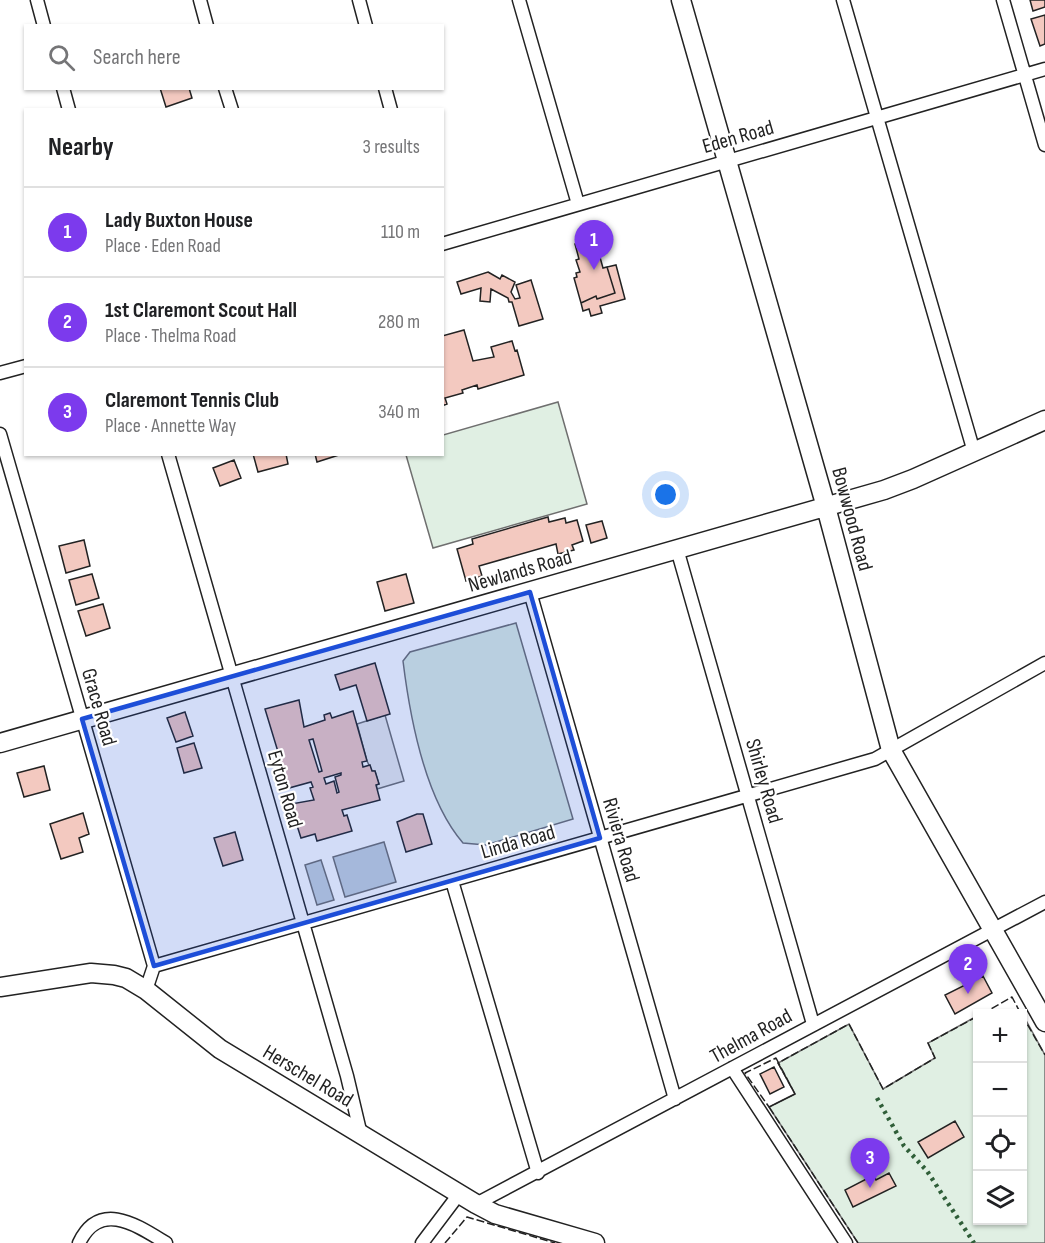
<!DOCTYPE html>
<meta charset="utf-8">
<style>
body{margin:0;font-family:"Sofia Sans Condensed",sans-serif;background:#f6f6f6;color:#202124}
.controls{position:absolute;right:18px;bottom:18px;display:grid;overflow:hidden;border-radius:0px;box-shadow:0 2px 4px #0004}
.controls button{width:54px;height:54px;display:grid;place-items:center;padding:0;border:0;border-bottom:2px solid #e0e0e0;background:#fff;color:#202124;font:30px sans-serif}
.you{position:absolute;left:666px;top:495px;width:21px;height:21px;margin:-15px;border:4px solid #fff;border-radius:50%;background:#1a73e8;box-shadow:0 0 0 9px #1a73e833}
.badge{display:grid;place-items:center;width:39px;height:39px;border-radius:50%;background:#7c3aed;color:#fff;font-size:20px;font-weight:700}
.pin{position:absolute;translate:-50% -50px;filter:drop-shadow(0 2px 3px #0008)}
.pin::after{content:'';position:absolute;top:32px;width:21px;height:18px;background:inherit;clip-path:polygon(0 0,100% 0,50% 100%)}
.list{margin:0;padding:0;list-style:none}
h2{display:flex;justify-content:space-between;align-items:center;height:78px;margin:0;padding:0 24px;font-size:26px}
h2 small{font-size:20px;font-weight:400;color:#757577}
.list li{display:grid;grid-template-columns:39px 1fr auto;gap:18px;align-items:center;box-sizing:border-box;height:90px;padding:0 24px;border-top:2px solid #e0e0e0}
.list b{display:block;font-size:22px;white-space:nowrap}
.list p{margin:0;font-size:20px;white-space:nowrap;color:#757577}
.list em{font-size:20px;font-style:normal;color:#757577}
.icon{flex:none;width:33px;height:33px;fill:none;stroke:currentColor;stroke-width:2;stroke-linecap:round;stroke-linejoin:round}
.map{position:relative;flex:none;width:1045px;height:1243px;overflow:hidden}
.search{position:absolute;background:#fff;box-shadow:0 2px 4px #0004;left:24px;top:24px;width:420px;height:66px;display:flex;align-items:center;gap:15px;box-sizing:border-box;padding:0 21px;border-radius:0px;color:#757577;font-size:22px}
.panel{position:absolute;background:#fff;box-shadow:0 2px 4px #0004;left:24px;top:108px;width:420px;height:348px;border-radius:0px}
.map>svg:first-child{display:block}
</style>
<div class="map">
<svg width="1045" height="1243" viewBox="0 0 1045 1243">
<rect width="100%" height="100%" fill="#fff"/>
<path fill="#e0efe3" stroke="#6f6f6f" stroke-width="1.5" d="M558 402 587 504 433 548 406 455 442 454 443 435Z
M516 623 573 819 486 845 463 843C425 799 410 718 403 661L410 652Z
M1023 1015 1045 1055V1243H858L769 1107 795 1094 778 1063 849 1024 883 1089 935 1058 928 1043 977 1016 978 1220H1022Z"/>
<path fill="#ededed" stroke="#6f6f6f" stroke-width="1.5" d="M385 715 404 781 377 789 376 785 379 784 375 771H372L367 761 357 724Z"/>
<path fill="#c7d3dd" stroke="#6f6f6f" stroke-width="1.5" d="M384 842 396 882 345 897 333 857Z
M321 860 334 900 317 905 305 865Z"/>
<path fill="#f3c9c0" stroke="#222" stroke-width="1.5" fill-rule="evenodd" d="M1030 0H1045V7L1033 11Z
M1045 15V44L1040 46 1031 19Z
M160 88H189L192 98 166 107Z
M600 237 603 249 598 250 603 268 607 267 615 293 597 299 596 296 581 303 574 278 577 277 576 273 580 272 576 260 579 259 575 244Z
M616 265 625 299 600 306 602 313 591 316 589 309 583 311 581 303 596 296 597 299 615 293 607 267Z
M488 272 500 279 502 275 515 282 511 292 515 299 520 298 516 285 531 280 543 319 519 326 512 302H509L508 298 491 289 490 302 480 301 481 288 461 294 457 282Z
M464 330 473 361 494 357 491 347 512 341 515 351 517 350 524 375 478 389 477 385 462 390 463 393 445 398 447 404 442 406V336Z
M253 454H286L288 464 258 472Z
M315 454H342L317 462Z
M234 460 241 478 220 486 213 468Z
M548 517 549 522 565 518 566 523 577 520 583 541 572 545 574 550 558 554 556 544 479 566 482 576 466 581 457 549 473 544 472 539Z
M602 521 607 538 591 543 586 525Z
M84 540 90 566 66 573 59 546Z
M92 574 99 598 76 605 69 580Z
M406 574 414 603 385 611 377 582Z
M103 604 110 628 86 636 78 611Z
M375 663 390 714 367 721 356 685 340 690 335 675Z
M299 700 304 727 325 720 324 715 330 713 332 718 353 711 367 761 362 762 363 767 370 765 372 771H375L379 784 376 785 380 800 342 810 344 816 347 815 352 831 317 841 315 834 301 838 294 816 290 817 288 810 292 809 291 804 314 800 310 788 313 787 311 782 289 788 265 709ZM313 739 322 771 319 772 309 740ZM341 773V775L335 777 339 792 337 793 334 781 326 784 324 778Z
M185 712 193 736 176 742 167 718Z
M194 743 202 768 184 773 177 748Z
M44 766 50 790 24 797 17 773Z
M83 813 89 834 79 838 83 852 61 859 50 824Z
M417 814H423L432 844 406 852 397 822Z
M235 832 243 860 223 866 214 838Z
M983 976 992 993 955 1014 945 995Z
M774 1067 784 1087 770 1094 760 1074Z
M955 1121 964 1137 928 1158 918 1142Z
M889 1173 896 1186 853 1207 845 1190 874 1175 876 1180Z"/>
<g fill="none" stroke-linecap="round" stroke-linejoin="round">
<g stroke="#222" stroke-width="15">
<path id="street" d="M37 0 44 26
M200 0 207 26
M359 0 366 26
M519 0 578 204
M843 0 974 452
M1003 0 1045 145
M63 88 69 110
M225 88 232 110
M385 88 391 110
M442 244 1045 69
M0 373 26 366
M0 434 154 966 146 990
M168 454 347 1076 361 1135
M677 549 813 1024
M530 592 675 1099
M452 881 538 1173
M154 966 875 759 1045 663
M732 1068 846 1243
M476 1204 1045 902
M79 1243C100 1199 138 1226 166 1243
M422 1243 459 1194"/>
</g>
<g stroke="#222" stroke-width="21">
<path id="secondary" d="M681 0 826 507 891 750 1045 1022
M0 743 884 490 913 479 1045 420
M0 987 91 973 114 975 126 978 146 990 220 1049 476 1204 495 1214 595 1243"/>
</g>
<use href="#street" stroke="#fff" stroke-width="12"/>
<use href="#secondary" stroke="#fff" stroke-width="18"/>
<path stroke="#2f5e38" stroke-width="4.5" stroke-dasharray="3 4.5" stroke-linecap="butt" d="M877 1098 904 1146 927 1171 974 1243"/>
<path stroke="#222" stroke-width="1.5" stroke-dasharray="8 3" stroke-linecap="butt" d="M982 1014 1012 997 1021 1014
M1022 1015 1045 1055
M776 1058 795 1094 769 1107 745 1073Z
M445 1243 467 1217 555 1243
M858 1243 769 1107 795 1094 778 1063 849 1024 883 1089 935 1058 928 1043 978 1016"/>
</g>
<path fill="#1d4ed8" fill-opacity="0.2" stroke="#1d4ed8" stroke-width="4.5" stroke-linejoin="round" d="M530 592 600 838 154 966 82 719Z"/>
<g text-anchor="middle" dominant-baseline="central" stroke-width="4.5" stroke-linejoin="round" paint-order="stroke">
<g font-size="21" fill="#222" stroke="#fff">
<text transform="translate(738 137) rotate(-16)">Eden Road</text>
<text transform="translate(852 519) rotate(75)">Bowwood Road</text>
<text transform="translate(520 571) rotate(-16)">Newlands Road</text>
<text transform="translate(99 707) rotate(74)">Grace Road</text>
<text transform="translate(764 781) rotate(74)">Shirley Road</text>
<text transform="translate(285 789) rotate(74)">Eyton Road</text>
<text transform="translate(621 840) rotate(74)">Riviera Road</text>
<text transform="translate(518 842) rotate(-16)">Linda Road</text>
<text transform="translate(751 1036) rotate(-29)">Thelma Road</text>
<text transform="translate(308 1076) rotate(31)">Herschel Road</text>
</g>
</g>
</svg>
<div class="controls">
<button>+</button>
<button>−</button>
<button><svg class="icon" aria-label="locate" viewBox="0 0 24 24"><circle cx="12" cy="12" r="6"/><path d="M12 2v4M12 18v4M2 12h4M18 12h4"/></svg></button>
<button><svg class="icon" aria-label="layers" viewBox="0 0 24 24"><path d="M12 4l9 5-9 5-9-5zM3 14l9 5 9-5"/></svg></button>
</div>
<div class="you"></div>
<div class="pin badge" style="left:594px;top:270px">1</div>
<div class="pin badge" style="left:968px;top:994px">2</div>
<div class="pin badge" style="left:870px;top:1188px">3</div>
<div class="search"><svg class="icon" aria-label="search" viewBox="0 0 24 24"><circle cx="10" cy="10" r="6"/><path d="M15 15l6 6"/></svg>Search here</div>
<section class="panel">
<h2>Nearby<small>3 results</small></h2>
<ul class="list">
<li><span class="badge">1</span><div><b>Lady Buxton House</b><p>Place · Eden Road</p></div><em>110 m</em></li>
<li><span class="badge">2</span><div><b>1st Claremont Scout Hall</b><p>Place · Thelma Road</p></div><em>280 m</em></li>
<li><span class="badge">3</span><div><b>Claremont Tennis Club</b><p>Place · Annette Way</p></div><em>340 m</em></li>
</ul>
</section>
</div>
